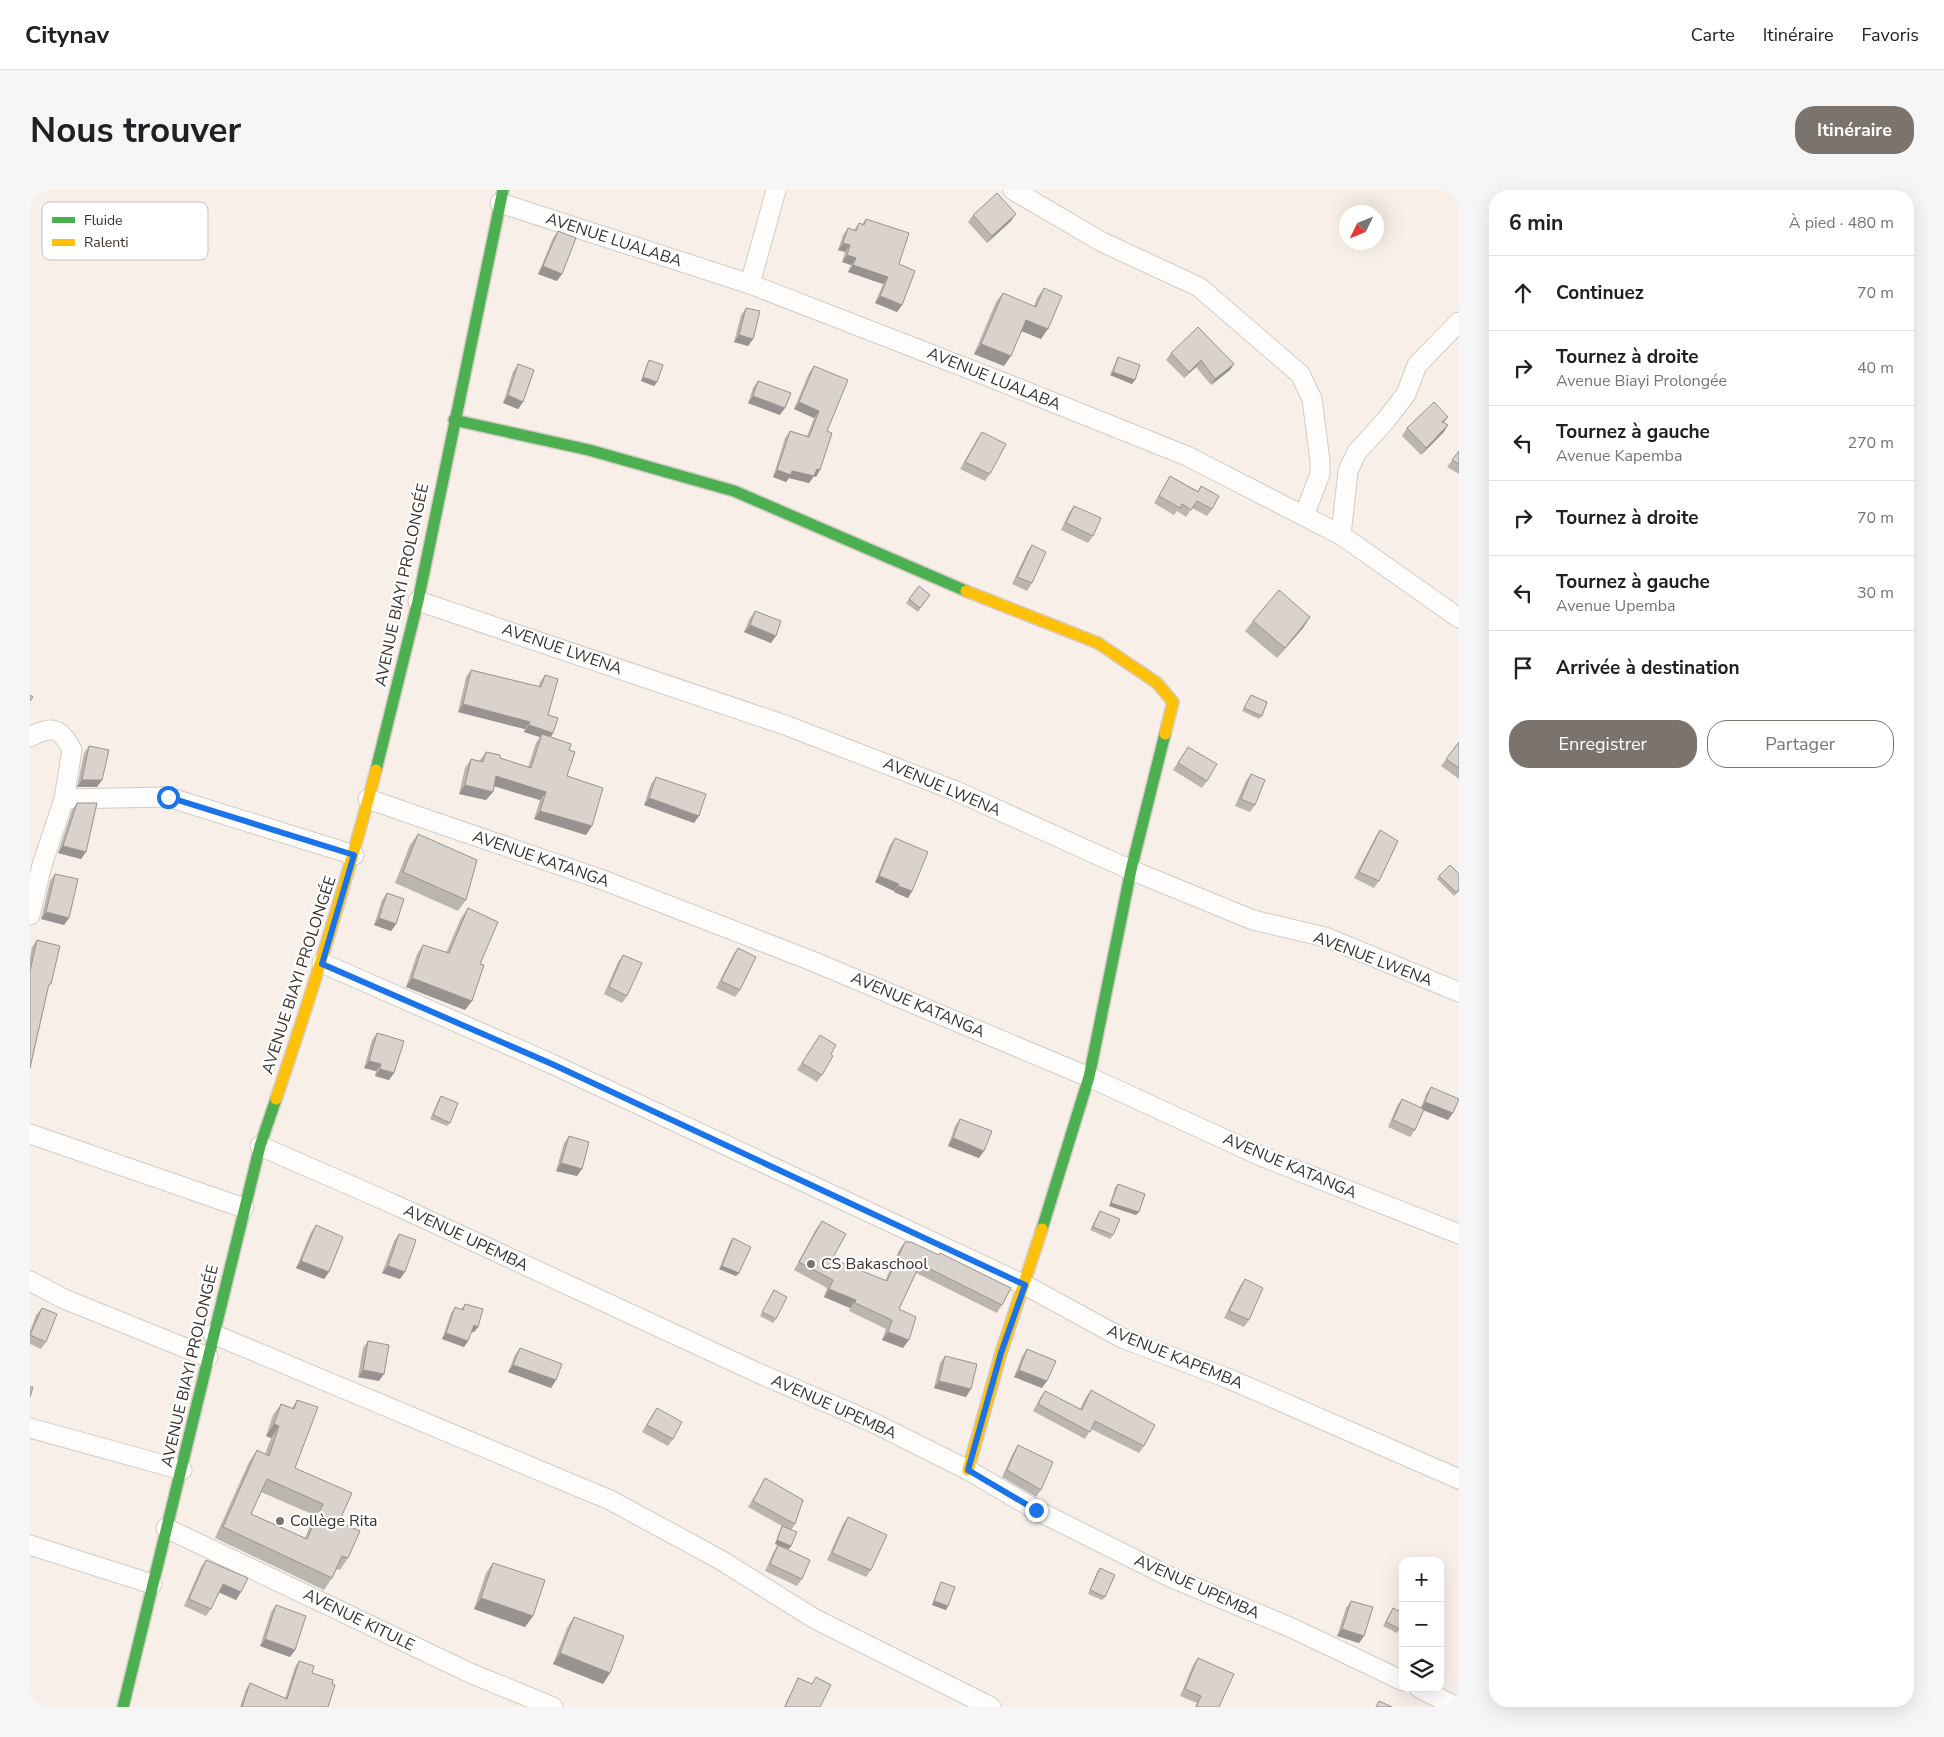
<!DOCTYPE html>
<html lang="fr">
<meta charset="utf-8">
<style>
body{margin:0;font-family:"Nunito Sans",sans-serif;background:#f6f6f6;color:#202124}
.controls{position:absolute;right:15px;bottom:15px;display:grid;overflow:hidden;border-radius:10px;box-shadow:0 5px 20px #0002}
.controls button{width:45px;height:45px;display:grid;place-items:center;padding:0;border:0;border-bottom:1px solid #e0e0e0;background:#fff;color:#202124;font:25px sans-serif}
.compass{position:absolute;left:1309px;top:15px;width:45px;height:45px;border-radius:50%;background:#fff;box-shadow:0 5px 20px #0002;rotate:227deg}
.stop{position:absolute;width:15px;height:15px;margin:-11px;border:4px solid #1a73e8;border-radius:50%;background:#fff}
.stop.end{background:#1a73e8;border-color:#fff;box-shadow:0 1px 5px #0008}
.list{margin:0;padding:0;list-style:none}
h2{display:flex;justify-content:space-between;align-items:center;height:65px;margin:0;padding:0 20px;font-size:21px}
h2 small{font-size:16px;font-weight:400;color:#757577}
.list li{display:grid;grid-template-columns:32px 1fr auto;gap:15px;align-items:center;box-sizing:border-box;height:75px;padding:0 20px;border-top:1px solid #e0e0e0}
.list b{display:block;font-size:19px;white-space:nowrap}
.list p{margin:0;font-size:16px;white-space:nowrap;color:#757577}
.list em{font-size:16px;font-style:normal;color:#757577}
.actions{display:flex;gap:10px;padding:15px 20px}
.actions a{flex:1;padding:11px 0;border:1px solid #7b746e;border-radius:20px;text-align:center;font-size:18px;color:#7b746e}
.actions .main{background:#7b746e;color:#fff}
.icon{flex:none;width:28px;height:28px;fill:none;stroke:currentColor;stroke-width:2;stroke-linecap:round;stroke-linejoin:round}
.map{position:relative;flex:none;width:1429px;height:1517px;overflow:hidden;border-radius:20px}
header{display:flex;align-items:center;gap:30px;box-sizing:border-box;height:70px;padding:0 25px;background:#fff;border-bottom:1px solid #e0e0e0}
header strong{font-size:24px}
nav{display:flex;gap:28px;margin-inline-start:auto;font-size:18px}
.intro{display:flex;align-items:center;justify-content:space-between;box-sizing:border-box;height:120px;padding:0 30px}
h1{margin:0;font-size:35px}
.button{padding:12px 22px;border-radius:20px;background:#7b746e;color:#fff;font-size:18px;font-weight:700}
main{display:flex;gap:30px;padding:0 30px}
aside{flex:1;background:#fff;border-radius:20px;box-shadow:0 5px 20px #0002}
.map>svg:first-child{display:block}
</style>
<header>
<strong>Citynav</strong>
<nav><a>Carte</a><a>Itinéraire</a><a>Favoris</a></nav>
</header>
<div class="intro"><h1>Nous trouver</h1><a class="button">Itinéraire</a></div>
<main>
<div class="map">
<svg width="1429" height="1517" viewBox="0 0 1429 1517">
<rect width="100%" height="100%" fill="#f8efe8"/>
<g fill="none" stroke-linecap="round" stroke-linejoin="round">
<g stroke="#d3ccc6" stroke-width="21">
<path id="street" d="M983 0 1072 52 1169 97 1270 184 1282 209 1290 271V284L1274 326
M470 13 720 94 957 186 1157 266 1311 345 1429 428
M720 94 746 0
M1311 345 1318 281 1327 262 1356 230 1376 204 1387 175 1429 132
M388 411 755 535 926 601 1101 680 1223 730 1295 747 1429 802
M0 547C21 536 30 536 42 560L34 609 12 675 0 725
M34 609 138 607 324 665
M338 609 573 690 782 771 1059 887 1233 967 1429 1044
M292 773 522 874 995 1095 1092 1148 1197 1188 1429 1289
M0 944 214 1018
M230 956 363 1014 726 1182 842 1232 938 1280 1006 1320 1140 1387 1262 1438 1373 1491
M0 1091 34 1109 178 1167
M183 1144 580 1310 689 1369 785 1429 961 1517
M0 1238 152 1280
M136 1338 440 1483 523 1517
M0 1355 122 1394
M1389 1498 1427 1517"/>
</g>
<g stroke="#d3ccc6" stroke-width="14">
<path id="fast" d="M424 230 559 260 704 301 936 401
M346 580 388 411 473 0
M1012 1039 1059 887 1101 680 1135 544
M93 1517 230 956 246 909"/>
</g>
<g stroke="#d3ccc6" stroke-width="14">
<path id="slow" d="M936 401 1068 453 1127 493 1143 512 1135 544
M246 909C283 800 317 691 346 580
M938 1280 971 1163 1012 1039"/>
</g>
<use href="#street" stroke="#fefdfc" stroke-width="19"/>
<use href="#fast" stroke="#4caf50" stroke-width="11"/>
<use href="#slow" stroke="#ffc107" stroke-width="11"/>
</g>
<path fill="#bbb5b0" fill-rule="evenodd" d="M943 25 981 31 957 53 938 32Z
M836 29 869 74 872 115 867 122 845 113 853 94 818 82 821 75 812 72 815 62 808 60 813 45 818 38 824 40 829 33 832 34Z
M528 41 527 91 508 84 523 48Z
M1014 98 1011 149 992 141 974 176 944 164 966 112 973 103 1004 116 1007 108Z
M716 118 723 149 718 156 704 152 711 125Z
M1141 163 1204 174 1200 180 1181 195 1166 177 1154 188 1136 170Z
M1088 167 1102 194 1080 185 1086 171Z
M619 170 627 192 624 196 611 191 617 174Z
M488 174 493 212 488 219 473 213 483 182Z
M784 176 797 241 786 287 784 286 779 293 759 288 756 292 743 287 755 248 760 241 777 246 784 228 764 219 779 183Z
M728 191 750 225 718 213 723 198Z
M1418 227 1414 233 1418 235 1413 243 1391 265 1372 246 1377 238Z
M952 242 960 284 955 291 930 279 947 249Z
M1429 261V284L1417 277Z
M1140 286 1168 301 1171 296 1182 319 1177 326 1162 318 1156 327 1147 321 1144 325 1124 313Z
M1044 316 1063 346 1058 353 1031 340 1039 323Z
M1002 355V393L997 401 982 394 997 362Z
M889 396 900 405 888 422 876 413Z
M725 421 741 453 714 442 720 428Z
M1280 427 1273 438 1247 468 1215 441 1223 431Z
M441 480 508 497 510 492 515 485 518 525 523 543 521 547 539 560 537 586 556 645 504 629 510 610 464 596 463 602 456 610 429 604 435 578 441 569 449 571 456 562 470 568 498 577 506 553 510 547 494 542 495 539 428 522 436 487Z
M1221 505 1232 526 1229 529 1212 521Z
M1429 552V589L1411 576Z
M59 556 72 590 67 597H47L54 563Z
M1158 557 1177 591 1172 598 1143 580Z
M1221 584 1225 615 1220 622 1205 616 1216 591Z
M626 587 664 633 614 615 621 594Z
M47 613 56 662 51 669 28 663 42 620Z
M1350 640 1349 691 1344 698 1324 688 1346 646Z
M388 644 436 710 428 721 365 693 380 655Z
M865 648 882 701 878 708 864 702V701L845 692 860 655Z
M25 684 34 735 11 729 20 691Z
M1409 686 1429 701 1424 706 1407 689Z
M357 703 366 734 361 741 344 735 352 710Z
M438 718 450 774 435 820 376 797 387 764 393 755 416 763 431 728Z
M7 750 18 798 0 878V767L2 757Z
M708 758 710 800 705 807 686 798 703 765Z
M593 765 597 806 592 813 574 804 588 772Z
M347 843 364 883 359 890 345 886 346 881 334 878 342 850Z
M790 845 801 864 792 885 787 892 767 880Z
M1401 897 1418 930 1394 920 1385 940 1380 947 1358 937 1367 916 1372 909 1391 918 1396 904Z
M411 906 420 933 417 936 400 929 409 909Z
M930 929 949 968 918 956 925 936Z
M539 946 552 979 547 986 526 981 534 953Z
M1088 994 1106 1025 1079 1016 1085 998Z
M1070 1021 1083 1045 1080 1049 1060 1040 1068 1024Z
M792 1031 802 1069 855 1091 869 1060 875 1052 972 1115 967 1123 886 1083 869 1119 873 1158 852 1150 856 1139 819 1121 820 1118 794 1107 797 1098 764 1080 786 1039Z
M286 1035 299 1082 294 1089 266 1078 281 1042Z
M369 1044 370 1089 352 1083 364 1051Z
M703 1048 709 1083 706 1086 689 1079 700 1052Z
M1215 1089 1219 1130 1214 1137 1194 1128 1210 1096Z
M744 1100 746 1129 743 1133 730 1126Z
M435 1114 448 1137 444 1142H441L438 1151 434 1157 412 1149 421 1123 425 1117 431 1119Z
M12 1118 16 1152 11 1159 0 1154V1141L6 1125Z
M338 1151 349 1191 328 1187 333 1158Z
M490 1158 526 1190 521 1198 478 1182 485 1165Z
M997 1159 1012 1198 984 1187 992 1166Z
M915 1166 936 1207 904 1198 910 1173Z
M1061 1200 1114 1256 1109 1263 1061 1239 1055 1249 1003 1221 1010 1208 1015 1201 1050 1219 1056 1207Z
M267 1210 265 1278 309 1332 318 1368 310 1380 307 1379 302 1388 294 1400 185 1348 219 1272 227 1260 235 1264 241 1248 236 1246 243 1225 251 1214 262 1218ZM231 1302 284 1325 275 1348 221 1324Z
M627 1218 643 1249 638 1256 612 1242 622 1225Z
M988 1255 1011 1300 1006 1307 972 1287 983 1263Z
M735 1288 765 1334 761 1340V1356L759 1359 745 1354 750 1340 752 1336 718 1317Z
M818 1327 841 1380 836 1387 797 1370 813 1334Z
M748 1355 772 1389 767 1396 735 1381 743 1363Z
M176 1370 211 1402 206 1410 189 1402 181 1419 176 1426 154 1416 171 1377Z
M463 1373 503 1426 495 1437 444 1419 456 1383Z
M1070 1378 1075 1407 1072 1410 1058 1404 1067 1382Z
M911 1392 918 1416 916 1420 902 1415 909 1396Z
M1321 1411 1334 1446 1329 1453 1307 1446 1316 1418Z
M246 1415 265 1460 260 1467 230 1456 241 1422Z
M1363 1418 1370 1439 1367 1443 1353 1436Z
M544 1427 580 1483 573 1494 523 1474 537 1438Z
M1168 1468 1189 1517H1165L1167 1513 1150 1506 1163 1475Z
M269 1471 282 1483 302 1494 298 1517H210L216 1499 220 1493 255 1508 265 1477Z
M786 1487 790 1517H754L766 1492 768 1488 782 1494Z"/>
<path fill="#989390" d="M986 24 981 31 957 53 962 46Z
M813 53 820 55 815 62 808 60Z
M817 65 826 68 821 75 812 72Z
M823 75 858 87 853 94 818 82Z
M513 76 532 84 527 91 508 84Z
M850 106 872 115 867 122 845 113Z
M996 130 1018 139 1011 149 989 140Z
M709 145 723 149 718 156 704 152Z
M951 154 981 166 974 176 944 164Z
M1171 170 1166 177 1154 188 1159 182Z
M1204 174 1200 180 1181 195 1185 189Z
M1083 182 1105 190 1102 194 1080 185Z
M613 187 627 192 624 196 611 191Z
M478 205 493 212 488 219 473 213Z
M723 206 755 218 750 225 718 213Z
M769 212 789 221 784 228 764 219Z
M1418 235 1413 243 1391 265 1396 258Z
M787 279 790 280 786 287 784 286 779 293 759 288 756 292 743 287 747 280Z
M1280 427 1273 438 1247 468 1255 458Z
M720 435 746 446 741 453 714 442Z
M433 514 500 532 495 539 428 522Z
M499 535 523 543 518 550 512 544 510 547 494 542Z
M466 586 516 602 510 610 460 595Z
M52 590H72L67 597H47Z
M435 595 463 602 456 610 429 604Z
M619 608 669 626 664 633 614 615Z
M510 621 562 636 556 645 504 629Z
M33 656 56 662 51 669 28 663Z
M849 686 869 694 864 701 845 692Z
M868 696 882 701 878 708 864 702Z
M16 722 39 728 34 735 11 729Z
M349 728 366 734 361 741 344 735Z
M382 788 442 811 435 820 376 797Z
M339 871 351 874 346 881 334 878Z
M350 879 364 883 359 890 345 886Z
M1395 912 1423 923 1418 930 1390 919Z
M923 948 954 961 949 968 918 956Z
M531 973 552 979 547 986 526 981Z
M1081 1013 1109 1022 1106 1025 1079 1016Z
M271 1071 299 1082 294 1089 266 1078Z
M358 1076 375 1082 370 1089 352 1083Z
M692 1076 709 1083 706 1086 689 1079Z
M799 1099 826 1110 820 1118 794 1107Z
M444 1135 448 1137 444 1142 440 1141Z
M858 1142 879 1150 873 1158 852 1150Z
M416 1143 438 1151 434 1157 412 1149Z
M483 1175 526 1190 521 1198 478 1182Z
M333 1180 354 1184 349 1191 328 1187Z
M989 1180 1017 1191 1012 1198 984 1187Z
M909 1191 941 1199 936 1207 904 1198Z
M244 1234 249 1236 241 1248 236 1246Z
M747 1350 761 1356 759 1359 745 1354Z
M193 1394 211 1402 206 1410 188 1402Z
M451 1408 503 1426 495 1437 444 1419Z
M904 1411 918 1416 916 1420 902 1415Z
M1312 1439 1334 1446 1329 1453 1307 1446Z
M235 1449 265 1460 260 1467 230 1456Z
M530 1463 580 1483 573 1494 523 1474Z"/>
<path fill="#d9d2cd" stroke="#989390" fill-rule="evenodd" d="M967 3 986 24 962 46 943 25Z
M836 29 879 43 869 74 885 81 872 115 850 106 858 87 823 75 826 68 817 65 820 55 813 53 818 38 826 41 829 33 834 35Z
M528 41 546 48 532 84 513 76Z
M1014 98 1032 106 1018 139 996 130 981 166 951 154 973 103 1006 117Z
M716 118 730 121 723 149 709 145Z
M1168 137 1204 174 1185 189 1171 170 1159 182 1141 163Z
M1088 167 1110 175 1105 190 1083 182Z
M619 170 633 175 627 192 613 187Z
M488 174 504 180 493 212 478 205Z
M784 176 818 190 797 241 802 243 790 280 787 279 784 286 762 281 761 285 747 280 760 241 779 247 789 221 769 212Z
M728 191 761 203 755 218 723 206Z
M1404 212 1418 227 1412 232 1418 235 1396 258 1377 238Z
M952 242 976 254 960 284 935 272Z
M1429 261V274L1422 270Z
M1140 286 1168 302 1171 296 1189 306 1182 319 1167 311 1161 320 1152 314 1150 318 1129 306Z
M1044 316 1071 328 1063 346 1036 333Z
M1002 355 1016 362 1002 393 987 387Z
M889 396 900 405 890 418 879 409Z
M1249 400 1280 427 1255 458 1223 431Z
M725 421 751 431 746 446 720 435Z
M441 480 511 497 515 485 528 489 518 525 528 528 523 543 499 535 500 532 433 514Z
M0 505 3 507 0 511Z
M1221 505 1237 512 1232 526 1214 518Z
M512 544 541 554 539 560 545 562 537 586 573 598 562 636 510 621 516 602 466 586 463 602 435 595 441 569 453 572 456 562 470 565V568L501 578Z
M1429 552V578L1416 569Z
M59 556 79 560 72 590H52Z
M1158 557 1187 574 1177 591 1148 573Z
M1221 584 1235 590 1225 615 1211 609Z
M626 587 676 604 669 626 619 608Z
M47 613H67L56 662 33 656Z
M1350 640 1368 651 1349 691 1329 682Z
M388 644 447 670 436 710 373 682Z
M865 648 898 662 882 701 868 696 869 694 849 686Z
M1420 675 1429 684V700L1426 702 1409 686Z
M25 684 48 689 39 728 16 722Z
M357 703 374 709 366 734 349 728Z
M438 718 468 732 450 774 454 775 442 811 382 788 393 755 419 763Z
M7 750 30 756 21 794H19L0 878V781Z
M708 758 726 767 710 800 691 791Z
M593 765 612 773 597 806 579 797Z
M347 843 374 851 364 883 350 879 351 874 339 871Z
M790 845 806 855 801 864 803 866 792 885 772 873Z
M1401 897 1429 909 1423 923 1395 912Z
M411 906 428 913 420 933 403 925Z
M1372 909 1394 919 1385 940 1363 930Z
M930 929 962 941 954 961 923 948Z
M539 946 559 952 552 979 531 973Z
M1088 994 1115 1004 1109 1022 1081 1013Z
M1070 1021 1090 1029 1083 1045 1063 1037Z
M792 1031 816 1044 802 1069 857 1091 875 1052H881L909 1065 910 1063 981 1098 972 1115 890 1074 869 1119 886 1127 879 1150 858 1142 862 1130 825 1113 826 1110 799 1099 803 1090 769 1072Z
M286 1035 313 1047 299 1082 271 1071Z
M369 1044 386 1050 375 1082 358 1076Z
M703 1048 721 1057 709 1083 692 1076Z
M1215 1089 1233 1098 1219 1130 1199 1121Z
M744 1100 757 1107 746 1129 732 1122Z
M435 1114 453 1119 448 1137 444 1135 438 1151 416 1143 425 1117 433 1120Z
M12 1118 27 1124 16 1152 0 1145Z
M338 1151 359 1155 354 1184 333 1180Z
M490 1158 532 1174 526 1190 483 1175Z
M997 1159 1026 1171 1017 1191 989 1180Z
M915 1166 947 1174 941 1199 909 1191Z
M0 1197H3L0 1207Z
M1061 1200 1125 1235 1114 1256 1065 1231 1060 1242 1008 1214 1015 1201 1052 1220Z
M267 1210 288 1217 265 1278 322 1303 309 1332 330 1341 318 1368 312 1366 302 1388 193 1337 227 1260 239 1266 249 1236 244 1234 251 1214 264 1219ZM237 1289 293 1314 277 1349 221 1324Z
M627 1218 652 1232 643 1249 617 1235Z
M988 1255 1023 1272 1011 1300 977 1280Z
M735 1288 773 1310 765 1334 723 1311Z
M818 1327 857 1345 841 1380 802 1363Z
M752 1336 767 1342 761 1356 747 1350Z
M748 1355 780 1370 772 1389 740 1374Z
M176 1370 218 1388 211 1402 193 1394 181 1419 159 1409Z
M463 1373 515 1390 503 1426 451 1408Z
M1070 1378 1085 1385 1075 1407 1060 1400Z
M911 1392 925 1397 918 1416 904 1411Z
M1321 1411 1343 1417 1334 1446 1312 1439Z
M246 1415 276 1426 265 1460 235 1449Z
M1363 1418 1373 1423V1433L1370 1439 1356 1432Z
M544 1427 594 1446 580 1483 530 1463Z
M1168 1468 1204 1484 1189 1517H1166L1171 1506 1155 1499Z
M269 1471 284 1476 282 1483 303 1490 302 1494 305 1495 298 1517H212L220 1493 257 1509Z
M786 1487 801 1495 790 1517H755L768 1488 782 1494Z
M1349 1511 1362 1517H1346Z"/>
<g fill="none" stroke-linecap="round" stroke-linejoin="round">
<path stroke="#1a73e8" stroke-width="6" d="M138 607 324 665 292 774 522 874 995 1095 971 1163 938 1280 1006 1320"/>
</g>
<g fill="#7b746e" stroke="#fff" stroke-width="2">
<circle cx="781" cy="1074" r="5"/>
<circle cx="250" cy="1331" r="5"/>
</g>
<g text-anchor="middle" dominant-baseline="central" stroke-width="4.5" stroke-linejoin="round" paint-order="stroke">
<g font-size="16" fill="#37312d" stroke="#fff">
<text transform="translate(584 50) rotate(18)">AVENUE LUALABA</text>
<text transform="translate(964 189) rotate(22)">AVENUE LUALABA</text>
<text transform="translate(372 395) rotate(-78)">AVENUE BIAYI PROLONGÉE</text>
<text transform="translate(532 459) rotate(19)">AVENUE LWENA</text>
<text transform="translate(912 597) rotate(23)">AVENUE LWENA</text>
<text transform="translate(511 669) rotate(19)">AVENUE KATANGA</text>
<text transform="translate(1343 769) rotate(21)">AVENUE LWENA</text>
<text transform="translate(269 785) rotate(-72)">AVENUE BIAYI PROLONGÉE</text>
<text transform="translate(888 815) rotate(23)">AVENUE KATANGA</text>
<text transform="translate(1260 976) rotate(23)">AVENUE KATANGA</text>
<text transform="translate(436 1048) rotate(25)">AVENUE UPEMBA</text>
<text transform="translate(1145 1167) rotate(22)">AVENUE KAPEMBA</text>
<text transform="translate(160 1176) rotate(-77)">AVENUE BIAYI PROLONGÉE</text>
<text transform="translate(804 1217) rotate(24)">AVENUE UPEMBA</text>
<text transform="translate(1167 1397) rotate(24)">AVENUE UPEMBA</text>
<text transform="translate(329 1430) rotate(26)">AVENUE KITULE</text>
</g>
<g font-size="16" fill="#37312d" stroke="#fff" text-anchor="start">
<text x="791" y="1074">CS Bakaschool</text>
<text x="260" y="1331">Collège Rita</text>
</g>
</g>
<rect x="12" y="12" width="166" height="58" rx="8" fill="#fff" stroke="#c3c1c0" stroke-width="1"/>
<rect x="22" y="27" width="23" height="6" fill="#4caf50"/>
<rect x="22" y="49" width="23" height="7" fill="#ffc107"/>
<g font-size="14" fill="#37312d">
<text x="54" y="35">Fluide</text>
<text x="54" y="57">Ralenti</text>
</g>
</svg>
<div class="controls">
<button>+</button>
<button>−</button>
<button><svg class="icon" aria-label="layers" viewBox="0 0 24 24"><path d="M12 4l9 5-9 5-9-5zM3 14l9 5 9-5"/></svg></button>
</div>
<svg class="compass" viewBox="-18 -18 36 36"><path d="M0-13l5 13h-10z" fill="#e53935"/><path d="M0 13l5-13h-10z" fill="#757577"/></svg>
<div class="stop" style="left:138px;top:607px"></div>
<div class="stop end" style="left:1006px;top:1320px"></div>
</div>
<aside>
<h2>6 min<small>À pied · 480 m</small></h2>
<ul class="list">
<li><svg class="icon" aria-label="ahead" viewBox="0 0 24 24"><path d="M12 20V5M6 11l6-6 6 6"/></svg><div><b>Continuez</b></div><em>70 m</em></li>
<li><svg class="icon" aria-label="right" viewBox="0 0 24 24"><path d="M7 20v-9h11M14 6l5 5-5 5"/></svg><div><b>Tournez à droite</b><p>Avenue Biayi Prolongée</p></div><em>40 m</em></li>
<li><svg class="icon" aria-label="left" viewBox="0 0 24 24"><path d="M17 20v-9H6M10 6l-5 5 5 5"/></svg><div><b>Tournez à gauche</b><p>Avenue Kapemba</p></div><em>270 m</em></li>
<li><svg class="icon" aria-label="right" viewBox="0 0 24 24"><path d="M7 20v-9h11M14 6l5 5-5 5"/></svg><div><b>Tournez à droite</b></div><em>70 m</em></li>
<li><svg class="icon" aria-label="left" viewBox="0 0 24 24"><path d="M17 20v-9H6M10 6l-5 5 5 5"/></svg><div><b>Tournez à gauche</b><p>Avenue Upemba</p></div><em>30 m</em></li>
<li><svg class="icon" aria-label="arrive" viewBox="0 0 24 24"><path d="M6 21V4h12l-3 4 3 4H6"/></svg><div><b>Arrivée à destination</b></div></li>
</ul>
<div class="actions"><a class="main">Enregistrer</a><a>Partager</a></div>
</aside>
</main>
